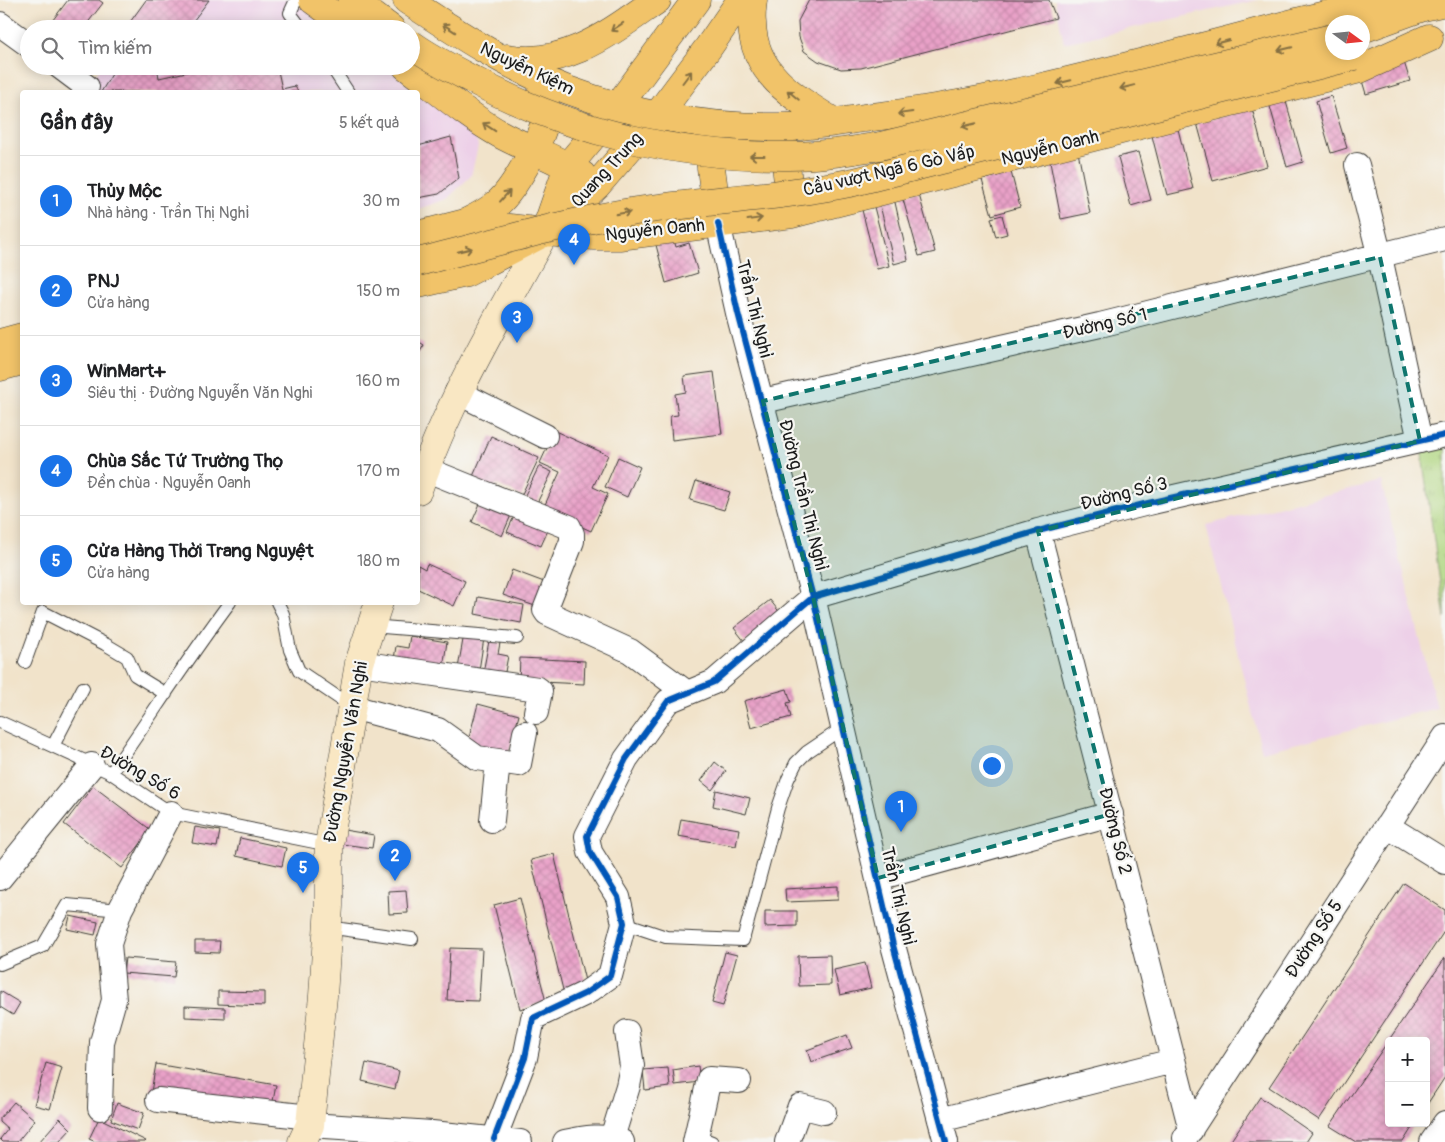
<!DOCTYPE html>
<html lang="vi">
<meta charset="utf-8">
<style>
body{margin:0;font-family:Pangolin,sans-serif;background:#f2f2f2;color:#202124}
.controls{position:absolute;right:15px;bottom:15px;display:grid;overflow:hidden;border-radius:5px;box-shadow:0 2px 12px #0003}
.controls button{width:45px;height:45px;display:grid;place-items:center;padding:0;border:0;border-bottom:1px solid #e0e0e0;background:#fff;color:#202124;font:25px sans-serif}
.compass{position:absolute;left:1325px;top:15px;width:45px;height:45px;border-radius:50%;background:#fff;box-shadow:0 2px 12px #0003;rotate:105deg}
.you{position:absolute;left:991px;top:765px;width:18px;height:18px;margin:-12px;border:4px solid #fff;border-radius:50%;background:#1a73e8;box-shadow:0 0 0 8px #1a73e833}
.badge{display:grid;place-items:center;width:32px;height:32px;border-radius:50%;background:#1a73e8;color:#fff;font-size:16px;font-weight:700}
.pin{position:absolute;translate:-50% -41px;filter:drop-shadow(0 1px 2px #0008)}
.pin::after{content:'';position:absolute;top:26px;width:18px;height:15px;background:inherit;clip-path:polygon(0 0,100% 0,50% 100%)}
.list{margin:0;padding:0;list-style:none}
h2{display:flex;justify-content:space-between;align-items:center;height:65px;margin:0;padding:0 20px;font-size:21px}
h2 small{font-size:16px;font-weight:400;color:#757577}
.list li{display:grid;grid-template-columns:32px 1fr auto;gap:15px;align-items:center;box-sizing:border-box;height:90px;padding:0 20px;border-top:1px solid #e0e0e0}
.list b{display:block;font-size:19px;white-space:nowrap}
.list p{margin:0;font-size:16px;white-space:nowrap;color:#757577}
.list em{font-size:16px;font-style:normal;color:#757577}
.icon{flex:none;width:28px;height:28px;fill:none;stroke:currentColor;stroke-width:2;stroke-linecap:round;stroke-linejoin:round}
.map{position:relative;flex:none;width:1445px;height:1142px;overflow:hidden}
.search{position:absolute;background:#fff;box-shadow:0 2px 12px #0003;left:20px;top:20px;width:400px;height:55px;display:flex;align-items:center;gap:12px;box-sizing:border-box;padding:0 18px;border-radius:28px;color:#757577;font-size:19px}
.panel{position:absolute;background:#fff;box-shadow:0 2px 12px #0003;left:20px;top:90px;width:400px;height:515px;border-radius:5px}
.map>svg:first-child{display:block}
</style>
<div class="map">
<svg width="1445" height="1142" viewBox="0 0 1445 1142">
<defs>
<pattern id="park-tufts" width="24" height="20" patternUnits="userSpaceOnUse" patternTransform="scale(1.25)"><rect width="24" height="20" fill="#afd57f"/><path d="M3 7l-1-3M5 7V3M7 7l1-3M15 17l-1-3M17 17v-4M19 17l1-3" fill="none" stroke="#96b66d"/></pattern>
<pattern id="building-cross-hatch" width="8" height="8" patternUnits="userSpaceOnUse" patternTransform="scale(1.25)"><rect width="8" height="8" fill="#e9a1c8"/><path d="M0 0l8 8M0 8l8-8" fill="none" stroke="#c78aab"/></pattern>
</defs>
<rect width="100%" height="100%" fill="#f6f6f2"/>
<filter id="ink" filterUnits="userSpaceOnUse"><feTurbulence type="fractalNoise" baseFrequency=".02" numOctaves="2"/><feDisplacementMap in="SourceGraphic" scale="10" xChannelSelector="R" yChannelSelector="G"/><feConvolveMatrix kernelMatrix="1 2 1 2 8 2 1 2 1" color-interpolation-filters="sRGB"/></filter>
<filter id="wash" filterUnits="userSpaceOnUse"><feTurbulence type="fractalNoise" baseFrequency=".0096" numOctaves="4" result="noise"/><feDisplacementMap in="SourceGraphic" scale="20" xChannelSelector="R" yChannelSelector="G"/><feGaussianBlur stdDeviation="1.12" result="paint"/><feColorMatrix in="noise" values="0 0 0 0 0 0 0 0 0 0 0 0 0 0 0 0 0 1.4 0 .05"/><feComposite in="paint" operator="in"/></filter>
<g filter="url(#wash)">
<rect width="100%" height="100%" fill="#f1e3ca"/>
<path fill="#edd0e8" d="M145 0H305L344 29H126Z
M1055 0H1258L1064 43Z
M102 66H395L474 130 478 146 471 176 447 199 418 209V92H85Z
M1381 481 1437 708 1262 752 1206 525Z"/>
<path fill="url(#park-tufts)" stroke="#66784e" d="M1445 435V618L1420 441Z"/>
<g id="blocks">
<path fill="url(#building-cross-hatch)" d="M68 0H99L103 3 83 29H46Z
M146 0H209L187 29H125Z
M809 0H1049L1056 18 861 68 841 69 818 61 804 51 799 37 798 21Z
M1404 62 1410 81 1366 94 1360 74Z
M117 66H157L159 78 214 66H272L278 71 282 89 295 86 298 92H101Z
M1331 96 1347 148 1331 153 1316 101Z
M1285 98 1303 162 1287 167 1269 103Z
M1252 108 1267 166 1213 181 1197 123Z
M1177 125 1193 189 1167 195 1151 132Z
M451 137 459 178 439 194 418 198V146Z
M1078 152 1090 213 1061 219 1049 157Z
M1138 152 1151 200 1131 206 1118 157Z
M1011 172 1020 207 992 215 982 180Z
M918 191 935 252 919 256 902 196Z
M894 198 908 260 894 264 879 201Z
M874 207 889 266 877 269 862 210Z
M1002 215 1007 234 996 237 991 218Z
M674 240 676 247 689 243 698 273 666 283 656 245Z
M418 341 424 345 418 355Z
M714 372 722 434 672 440 670 416 678 415 675 394 686 392 684 376Z
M555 431 608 455 593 487 608 494 591 531 543 509 560 472 540 463Z
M491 436 539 458 521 496 496 484 492 493 470 483Z
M618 457 640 467 627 497 605 487Z
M539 466 552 472 537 503 524 497Z
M696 481 730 492 724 510 690 500Z
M482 499 512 513 502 536 472 522Z
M515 514 549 528 541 546 507 532Z
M427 564 465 581 454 606 418 589V565L425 569Z
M512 570 544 582 535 606 503 595Z
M478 597 524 605 521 623 475 614Z
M770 600 781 614 745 642 734 628Z
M464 634 484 638 478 677 457 674Z
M410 636 447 642 442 674 393 666 396 646 408 648Z
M489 641 500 643 498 654 508 656 504 677 483 673Z
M520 658 585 661 584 684 519 681Z
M787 689 791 702 787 703 791 717 751 728 744 701Z
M478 704 519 715 508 756 467 745Z
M715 762 726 771 712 790 701 781Z
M93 786 151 830 122 868 64 824Z
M716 790 750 798 746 814 713 806Z
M681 819 739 829 736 846 678 836Z
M195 827 220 831 217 847 192 843Z
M344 830 374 835 372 848 342 844Z
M240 838 286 848 282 866 236 856Z
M554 854 587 989 564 994 531 860Z
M1404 883 1445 910V930L1319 1120 1269 1087Z
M838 886V900L786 902 785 889Z
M406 890 408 913 389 914 388 891Z
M520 898 546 1002 520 1009 494 905Z
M765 911H797V926L765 927Z
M70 916 98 922 95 935 67 929Z
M195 941H220L219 953 195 952Z
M450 948 482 949 479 1001 447 1000Z
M725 952 737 955 723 1006 712 1003Z
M830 955 831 985 799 986 798 956Z
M125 958 176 962 174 977 123 973Z
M1445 958V1077L1426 1106V1041H1389V1123H1415L1403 1142H1356L1330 1126Z
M865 963 871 988 840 995 834 970Z
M0 991 20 1003 13 1015 0 1007Z
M218 991 264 992V1006L218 1004Z
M185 1006 225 1008V1019L185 1017Z
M847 1035 852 1048 811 1062 807 1050Z
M46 1063 62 1068 50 1109 34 1105Z
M366 1063 399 1071 395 1089 362 1081Z
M156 1064 276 1085 271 1112 151 1092Z
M698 1066 700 1082 675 1085 673 1070Z
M668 1068 670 1087 645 1090 643 1070Z
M1260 1097 1312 1133 1306 1142H1230Z
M14 1102 35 1120 17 1142H3L0 1139 8 1129 0 1122V1118Z
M117 1103 144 1113 138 1130 111 1120Z
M60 1118 71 1129 59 1142H39Z
M99 1118 146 1141 145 1142H96L89 1139Z"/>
</g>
</g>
<g filter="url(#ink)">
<use href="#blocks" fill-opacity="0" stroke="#3c3a36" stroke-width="1"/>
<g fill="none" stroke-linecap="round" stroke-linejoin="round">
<g stroke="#3c3a36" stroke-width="14">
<path id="lane" d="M296 0 290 13 302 29
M331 66 348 92
M277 602 283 614 290 650 299 671 352 707
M371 626 517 638
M25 662 43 612 105 644 127 657 135 675 166 694
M0 722 111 773 171 813 329 845
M53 746 83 688
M111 773C151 716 188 658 230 602
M624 923 666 937 743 940 778 808 788 779 796 763 807 752 844 727
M327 927 412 939
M0 964 43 946 67 905 120 910
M697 1136 712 1142"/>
</g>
<g stroke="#3c3a36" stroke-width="26">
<path id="street" d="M0 24 29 45
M59 66 87 87 84 92
M1357 165 1380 257 1420 441
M718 223 738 313 813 597 893 945 946 1142
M457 392 545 436
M763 401 1100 325 1445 239
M425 469 569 527 572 534V541L545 610 547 613 630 651 687 693
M1038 531 1191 1130
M359 663 538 689 540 691 536 712
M352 707 438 730 477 758 498 761 492 820
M498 761 519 764 525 733
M1387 826 1445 862
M0 878 92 765
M878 878 1111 814
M158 1100 310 1117
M100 1108 102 1042 114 1000 109 944 120 910 171 813
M940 1120 1173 1061
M310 1125 432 1133 520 1142
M612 1138 628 1086 632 1066 627 1032
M1185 1138 1445 737
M494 1139 525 1058 533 1018 586 993 610 976 624 923 618 897 590 852 587 836 626 759 668 701 714 682 813 597 1038 531 1148 503 1445 435
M565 1142C583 1138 604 1134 622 1142
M695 1142 709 1079 739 1081
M787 1142 800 1106 824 1112
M1432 1142 1445 1123"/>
</g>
<g stroke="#3c3a36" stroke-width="29">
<path id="secondary" d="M418 490C449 399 499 316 545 232
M302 1142 310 1125 323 996 329 906V845L359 663 379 602"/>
</g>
<g stroke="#3c3a36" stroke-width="29">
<path id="primary" d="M313 0 353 29
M352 0 391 29
M407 0C458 34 510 68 568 90 635 115 708 128 779 127 808 127 836 122 864 118 991 104 1113 70 1236 38 1278 27 1320 15 1362 7L1402 5 1423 7
M753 0C752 8 751 16 752 23 753 74 795 98 834 122
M1362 29 1423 7 1445 2
M507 58C566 69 612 31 657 0
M406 66C437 89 466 115 500 134 527 149 557 158 582 175
M706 128 718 223
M782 133 792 214
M465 223C477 217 488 212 498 203 514 189 541 141 545 120 547 109 545 100 542 90
M546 229 568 166 618 106 696 0
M418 235 465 223 545 232 594 236H619L792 214 1360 69 1429 38
M418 284 466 273 545 232 597 185 657 116 708 48 741 0
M0 343 22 337
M0 367 22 361"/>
</g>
<use href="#lane" stroke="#fff" stroke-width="12"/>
<use href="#street" stroke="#fff" stroke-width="24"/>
<use href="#secondary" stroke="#f9e7c3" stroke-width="28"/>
<use href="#primary" stroke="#f1c369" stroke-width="28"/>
<g stroke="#3c3a36" stroke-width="29" stroke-linecap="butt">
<path id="primary-bridge" d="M411 44C432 59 454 70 477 82 573 133 681 157 789 156 820 156 850 151 880 146L1332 38
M418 262C490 244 562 223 636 211 708 200 782 197 854 182L1355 56"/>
</g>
<use href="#primary-bridge" stroke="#f1c369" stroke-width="28"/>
<g stroke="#f6f6f2" stroke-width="9">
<path id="cycleway" d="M718 223 738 313 813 597 893 945 946 1142
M494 1139 525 1058 533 1018 586 993 610 976 624 923 618 897 590 852 587 836 626 759 668 701 714 682 813 597 1038 531 1148 503 1445 435"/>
</g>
<use href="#cycleway" stroke="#0057b8" stroke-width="6"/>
</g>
<defs><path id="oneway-shaft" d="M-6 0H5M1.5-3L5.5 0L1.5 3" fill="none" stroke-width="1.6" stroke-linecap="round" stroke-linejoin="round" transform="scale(1.25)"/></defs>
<g stroke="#867042">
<use href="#oneway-shaft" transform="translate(617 27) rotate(146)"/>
<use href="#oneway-shaft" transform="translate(449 28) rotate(-147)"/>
<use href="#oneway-shaft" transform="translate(1222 42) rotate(165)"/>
<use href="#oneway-shaft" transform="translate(1285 49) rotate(166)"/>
<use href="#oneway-shaft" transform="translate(687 77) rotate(-53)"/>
<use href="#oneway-shaft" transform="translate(1064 82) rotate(167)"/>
<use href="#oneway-shaft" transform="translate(1127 87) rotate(166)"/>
<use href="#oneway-shaft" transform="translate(793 95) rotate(-141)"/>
<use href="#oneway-shaft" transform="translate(905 113) rotate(172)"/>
<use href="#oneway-shaft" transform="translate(969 125) rotate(166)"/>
<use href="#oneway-shaft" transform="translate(489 127) rotate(-147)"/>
<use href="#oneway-shaft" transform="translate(757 156) rotate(-180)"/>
<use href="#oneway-shaft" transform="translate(505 196) rotate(-48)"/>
<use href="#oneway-shaft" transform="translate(623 213) rotate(-10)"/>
<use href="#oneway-shaft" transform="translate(755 219) rotate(-8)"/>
<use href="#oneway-shaft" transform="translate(465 250) rotate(-14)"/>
</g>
</g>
<path fill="#0f766e" fill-opacity="0.2" stroke="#0f766e" stroke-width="4" stroke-dasharray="10 6" stroke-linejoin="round" d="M1380 257 1420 441 1038 531 1111 814 878 878 813 597 763 401Z"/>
<g text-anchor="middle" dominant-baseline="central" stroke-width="4.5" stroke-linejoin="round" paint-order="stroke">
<g font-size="18" fill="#1c1c1c" stroke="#f6f6f2">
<text transform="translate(527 69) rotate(25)">Nguyễn Kiệm</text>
<text transform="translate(1050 148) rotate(-14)">Nguyễn Oanh</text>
<text transform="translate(607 170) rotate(-47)">Quang Trung</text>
<text transform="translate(889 171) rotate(-13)">Cầu vượt Ngã 6 Gò Vấp</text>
<text transform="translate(655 230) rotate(-6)">Nguyễn Oanh</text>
<text transform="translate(754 309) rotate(76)">Trần Thị Nghỉ</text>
<text transform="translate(1105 324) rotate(-13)">Đường Số 1</text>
<text transform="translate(1124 494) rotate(-14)">Đường Số 3</text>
<text transform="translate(803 495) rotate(76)">Đường Trần Thị Nghỉ</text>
<text transform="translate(346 752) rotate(-80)">Đường Nguyễn Văn Nghi</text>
<text transform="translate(140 773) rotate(30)">Đường Số 6</text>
<text transform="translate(1115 831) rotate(76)">Đường Số 2</text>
<text transform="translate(898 896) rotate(77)">Trần Thị Nghỉ</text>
<text transform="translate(1314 939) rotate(-57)">Đường Số 5</text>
</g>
</g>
</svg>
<div class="controls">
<button>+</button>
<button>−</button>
</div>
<svg class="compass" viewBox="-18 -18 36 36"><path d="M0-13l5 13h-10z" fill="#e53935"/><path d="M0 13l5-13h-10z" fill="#757577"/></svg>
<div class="you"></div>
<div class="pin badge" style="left:901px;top:832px">1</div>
<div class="pin badge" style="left:395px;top:881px">2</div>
<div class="pin badge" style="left:517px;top:343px">3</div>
<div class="pin badge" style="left:574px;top:265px">4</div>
<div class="pin badge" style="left:303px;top:893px">5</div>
<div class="search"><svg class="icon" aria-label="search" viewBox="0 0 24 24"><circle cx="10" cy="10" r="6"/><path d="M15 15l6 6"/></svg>Tìm kiếm</div>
<section class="panel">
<h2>Gần đây<small>5 kết quả</small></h2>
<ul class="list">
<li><span class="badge">1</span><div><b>Thủy Mộc</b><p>Nhà hàng · Trần Thị Nghỉ</p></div><em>30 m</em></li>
<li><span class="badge">2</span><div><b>PNJ</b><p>Cửa hàng</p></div><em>150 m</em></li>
<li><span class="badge">3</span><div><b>WinMart+</b><p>Siêu thị · Đường Nguyễn Văn Nghi</p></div><em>160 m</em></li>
<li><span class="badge">4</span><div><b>Chùa Sắc Tứ Trường Thọ</b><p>Đền chùa · Nguyễn Oanh</p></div><em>170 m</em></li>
<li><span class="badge">5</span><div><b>Cửa Hàng Thời Trang Nguyệt</b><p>Cửa hàng</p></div><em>180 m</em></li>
</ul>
</section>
</div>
